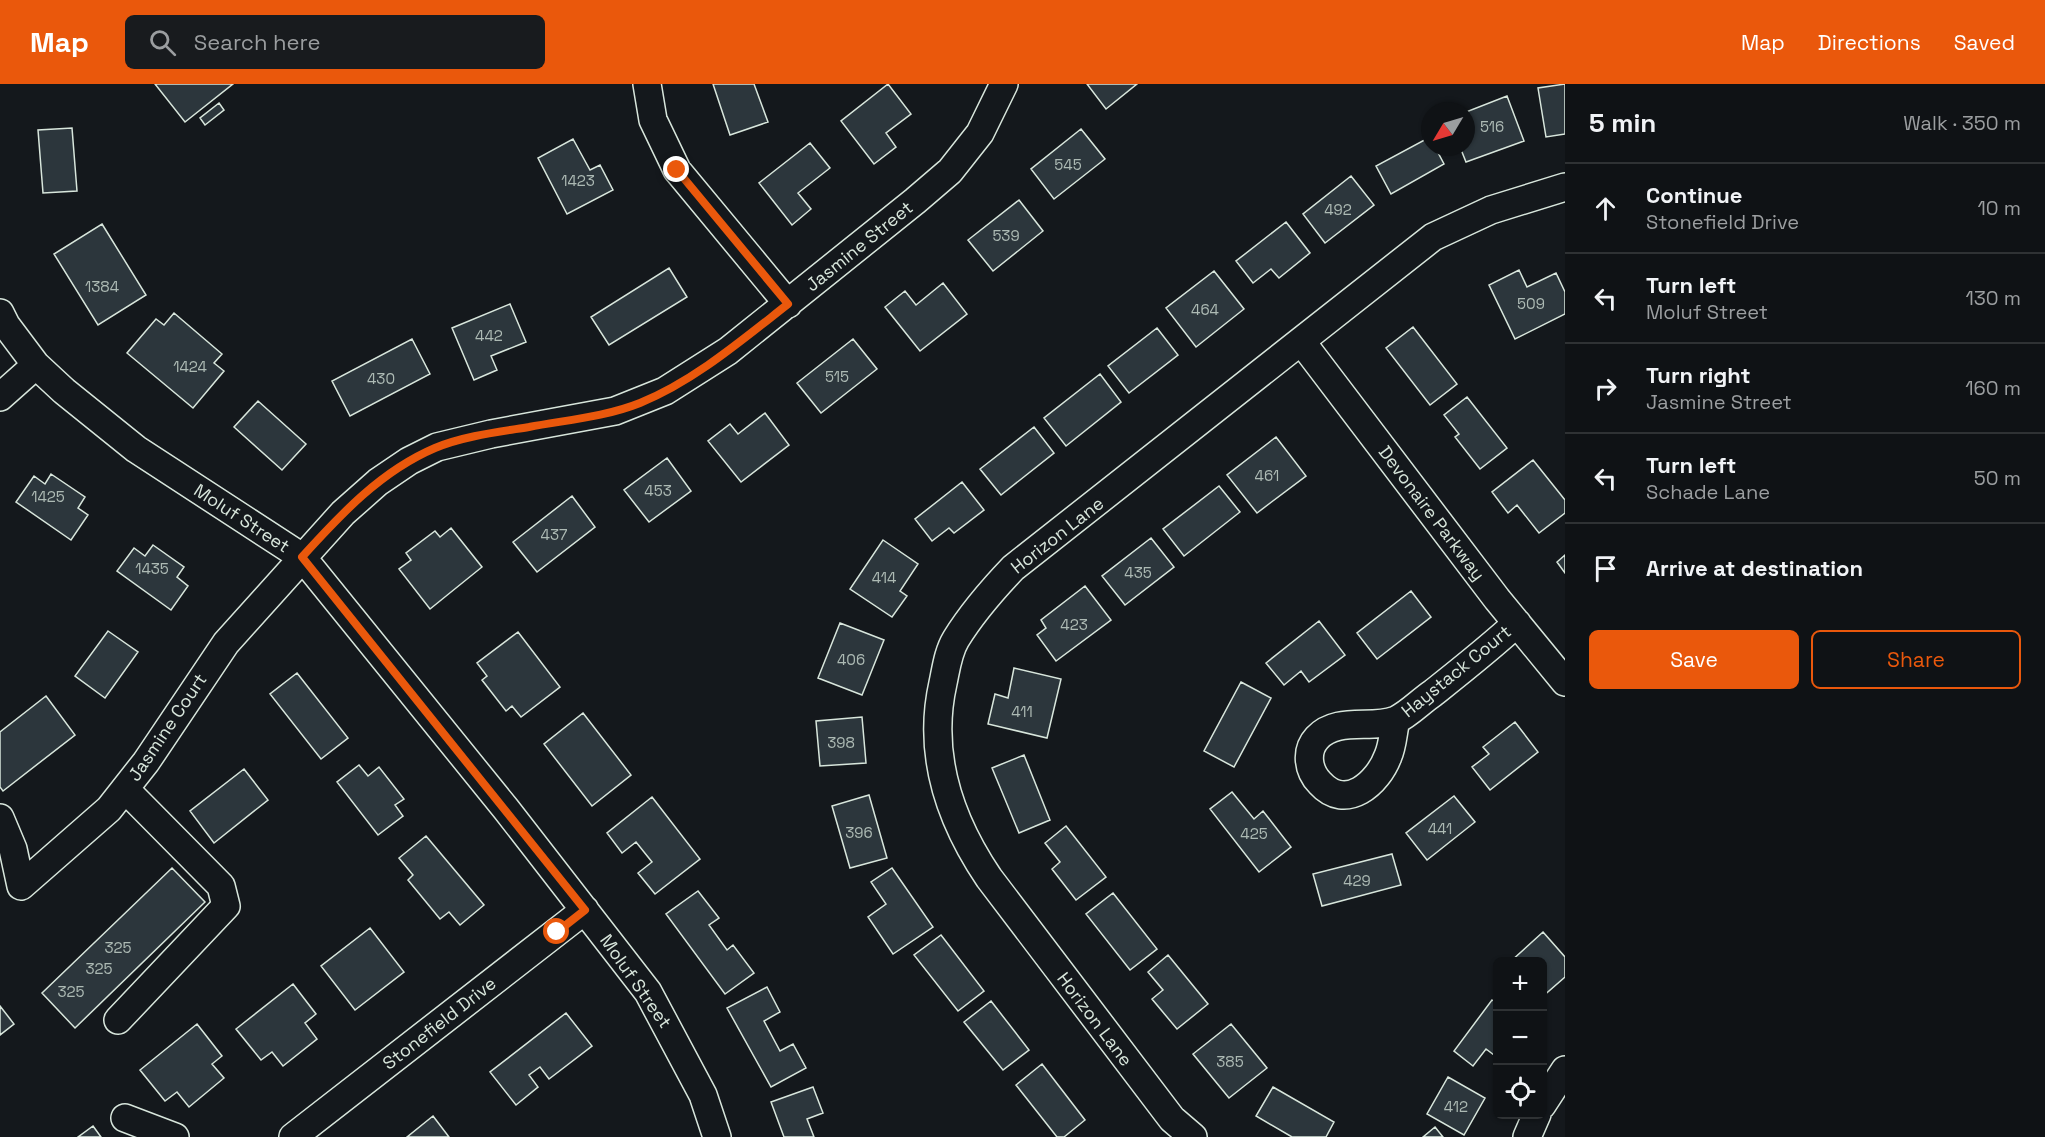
<!DOCTYPE html>
<meta charset="utf-8">
<style>
body{margin:0;font-family:"Space Grotesk",sans-serif;background:#181b1e;color:#f1f3f6}
.controls{position:absolute;right:18px;bottom:18px;display:grid;overflow:hidden;border-radius:9px;box-shadow:0 2px 4px #0004}
.controls button{width:54px;height:54px;display:grid;place-items:center;padding:0;border:0;border-bottom:2px solid #2f3234;background:#0f1215;color:#f1f3f6;font:30px sans-serif}
.compass{position:absolute;left:1421px;top:18px;width:54px;height:54px;border-radius:50%;background:#0f1215;box-shadow:0 2px 4px #0004;rotate:232deg}
.stop{position:absolute;width:18px;height:18px;margin:-14px;border:4px solid #ea580c;border-radius:50%;background:#fff}
.stop.end{background:#ea580c;border-color:#fff;box-shadow:0 2px 6px #0008}
.list{margin:0;padding:0;list-style:none}
h2{display:flex;justify-content:space-between;align-items:center;height:78px;margin:0;padding:0 24px;font-size:26px}
h2 small{font-size:20px;font-weight:400;color:#9b9ea0}
.list li{display:grid;grid-template-columns:39px 1fr auto;gap:18px;align-items:center;box-sizing:border-box;height:90px;padding:0 24px;border-top:2px solid #2f3234}
.list b{display:block;font-size:22px;white-space:nowrap}
.list p{margin:0;font-size:20px;white-space:nowrap;color:#9b9ea0}
.list em{font-size:20px;font-style:normal;color:#9b9ea0}
.actions{display:flex;gap:12px;padding:18px 24px}
.actions a{flex:1;padding:14px 0;border:2px solid #ea580c;border-radius:9px;text-align:center;font-size:21px;color:#ea580c}
.actions .main{background:#ea580c;color:#fff}
.icon{flex:none;width:33px;height:33px;fill:none;stroke:currentColor;stroke-width:2;stroke-linecap:round;stroke-linejoin:round}
.map{position:relative;flex:none;width:1565px;height:1053px;overflow:hidden}
header{display:flex;align-items:center;gap:36px;box-sizing:border-box;height:84px;padding:0 30px;background:#ea580c;color:#fff}
header strong{font-size:28px}
nav{display:flex;gap:33px;margin-inline-start:auto;font-size:21px}
.search{width:420px;height:54px;background:#181b1e;display:flex;align-items:center;gap:15px;box-sizing:border-box;padding:0 21px;border-radius:9px;color:#9b9ea0;font-size:22px}
main{display:flex}
aside{flex:1;background:#0f1215}
.map>svg:first-child{display:block}
</style>
<header>
<strong>Map</strong>
<div class="search"><svg class="icon" aria-label="search" viewBox="0 0 24 24"><circle cx="10" cy="10" r="6"/><path d="M15 15l6 6"/></svg>Search here</div>
<nav><a>Map</a><a>Directions</a><a>Saved</a></nav>
</header>
<main>
<div class="map">
<svg width="1565" height="1053" viewBox="0 0 1565 1053">
<rect width="100%" height="100%" fill="#14181c"/>
<path fill="#2c363c" stroke="#d8e6dc" stroke-width="1.5" d="M155 0H233L185 38Z
M713 0H754L768 38 730 51Z
M888 0 911 30 886 49 896 63 874 80 841 37Z
M1087 0H1137L1106 25Z
M1565 0V50L1546 53 1538 4Z
M1507 12 1524 57 1466 78 1460 63H1466V28Z
M219 19 224 26 205 41 200 34Z
M72 44 77 107 43 109 38 46Z
M1081 45 1105 75 1054 115 1031 85Z
M1430 53V63H1435L1444 80 1391 110 1376 82Z
M573 55 590 86 600 81 613 106 567 130 538 74Z
M810 59 830 84 798 109 811 125 792 141 759 99Z
M1351 92 1374 121 1325 159 1303 130Z
M1019 116 1043 147 993 187 968 156Z
M1286 138 1310 169 1279 194 1271 185 1253 199 1236 177Z
M102 140 146 211 98 241 54 170Z
M669 184 687 213 609 261 591 233Z
M1519 186 1527 203 1556 189 1565 208V230L1515 255 1489 201Z
M1214 187 1244 225 1196 263 1166 224Z
M943 199 967 230 920 267 885 223 905 207 916 221Z
M510 220 526 258 491 272 497 286 474 296 452 244Z
M174 229 222 270 214 279 224 287 193 324 127 269 156 235 164 241Z
M1413 243 1457 300 1430 321 1386 264Z
M1157 244 1178 271 1129 309 1108 282Z
M412 255 430 290 350 332 332 297Z
M853 255 877 285 821 329 797 299Z
M1100 290 1121 318 1066 362 1044 334Z
M1467 313 1507 364 1480 385 1455 353 1459 350 1444 331Z
M258 317 306 360 282 386 234 343Z
M765 329 789 361 741 398 708 357 730 340 738 350Z
M1034 343 1054 369 1001 411 980 385Z
M1276 353 1306 392 1257 429 1227 391Z
M667 374 691 407 649 438 624 406Z
M1533 376 1565 416V429L1539 449 1517 421 1508 429 1492 408Z
M51 390 85 413 78 424 88 431 71 456 16 418 34 392 45 400Z
M962 398 984 426 954 449 949 444 932 457 915 435Z
M1219 402 1240 428 1184 472 1163 445Z
M572 412 595 443 537 488 513 458Z
M451 444 482 483 430 525 399 485 411 476 406 469 435 447 440 453Z
M1151 454 1174 483 1125 521 1102 492Z
M883 456 918 480 900 507 907 512 892 533 850 505Z
M153 461 184 483 177 493 188 502 171 526 117 487 134 464 145 472Z
M1565 471V489L1557 478Z
M1085 502 1111 536 1056 577 1037 551 1046 544 1041 536Z
M1411 507 1431 533 1377 575 1357 549Z
M1319 537 1345 571 1309 598 1301 587 1284 601 1266 579Z
M840 539 884 556 862 611 818 594Z
M108 547 138 568 105 614 75 592Z
M518 548 560 603 521 633 512 622 506 627 482 596 487 592 477 579Z
M1014 584 1061 595 1047 654 988 640 995 610 1008 614Z
M297 589 348 654 321 675 270 610Z
M1241 598 1271 614 1234 683 1204 667Z
M46 612 75 651 3 707 0 703V648Z
M583 629 631 691 592 722 544 660Z
M862 633 866 679 820 682 816 637Z
M1515 638 1538 668 1490 706 1472 683 1489 670 1483 663Z
M1024 671 1050 736 1019 749 992 684Z
M359 681 368 692 379 683 404 715 395 721 403 732 378 751 337 698Z
M244 685 268 716 214 759 190 727Z
M1232 708 1254 735 1263 727 1291 763 1259 788 1210 725Z
M869 711 887 774 850 784 832 722Z
M1454 712 1475 738 1427 776 1406 749Z
M652 713 700 775 655 810 638 789 652 778 636 758 622 769 607 749Z
M1066 742 1106 793 1076 816 1052 785 1060 778 1045 759Z
M426 752 484 821 460 841 449 828 440 835 408 796 413 791 399 774Z
M1392 770 1401 801 1322 822 1313 790Z
M172 784 205 818 75 944 42 909Z
M892 784 933 843 893 870 868 833 886 820 871 798Z
M698 807 719 834 709 841 727 866 733 861 754 889 725 910 666 830Z
M1113 809 1157 865 1130 886 1086 830Z
M370 844 404 888 355 926 321 882Z
M1543 848 1565 873V893L1542 913V878H1510Z
M941 851 984 907 958 927 914 871Z
M1168 871 1208 920 1177 945 1152 915 1163 906 1148 888Z
M293 900 316 930 305 939 317 955 283 982 272 968 261 976 236 945Z
M767 903 780 928 764 937 780 967 793 960 806 984 771 1003 727 924Z
M1492 916 1498 920V974L1486 965 1473 982 1454 967Z
M991 917 1029 966 1003 986 964 938Z
M0 922 14 940 0 951Z
M566 929 592 962 549 995 540 983 529 991 538 1003 516 1021 490 988Z
M197 940 222 972 212 980 224 994 189 1023 177 1008 165 1017 140 986Z
M1231 940 1267 984 1229 1014 1193 970Z
M1042 980 1085 1036 1064 1053H1057L1016 1001Z
M1448 993 1485 1014 1464 1051 1427 1030Z
M813 1003 823 1029 807 1035 814 1053H784L771 1018Z
M1273 1003 1334 1038 1326 1053H1292L1256 1032Z
M433 1032 449 1053H407Z
M93 1042 101 1053H78Z
M1435 1043 1443 1053H1423Z"/>
<g fill="none" stroke-linecap="round" stroke-linejoin="round">
<g stroke="#d8e6dc" stroke-width="30">
<path id="minor" d="M647 0 653 36 677 86 788 220
M0 229 6 241 36 281 64 307 136 365 302 473 506 725 648 908 703 1011 717 1053
M1301 257 1497 515 1565 598
M0 313 36 281
M1396 636C1393 647 1393 661 1388 672 1378 699 1346 728 1320 699 1308 687 1305 667 1317 654 1337 632 1372 646 1396 636 1409 630 1421 617 1433 609 1462 586 1490 564 1517 539
M0 734 13 765 21 802 109 725 146 678 226 559 343 429 378 398 409 377 437 363 491 350 615 327 665 307 728 267 915 117 950 87 980 49 1004 0
M118 936 226 822 221 802 125 705
M1542 1021 1565 986
M125 1034 175 1053
M293 1053 585 826
M1193 1053 1172 1035 989 794C949 735 927 670 943 599 946 585 948 568 956 555 972 529 992 506 1013 484L1433 153 1491 126 1565 103
M1527 1053 1537 1030"/>
</g>
<use href="#minor" stroke="#14181c" stroke-width="27"/>
</g>
<g fill="none" stroke-linecap="round" stroke-linejoin="round">
<path stroke="#ea580c" stroke-width="8" d="M557 848 585 826 302 473C341 430 381 387 435 364 464 352 498 348 529 343 566 336 605 333 640 319 694 297 742 256 788 220L677 86"/>
</g>
<g text-anchor="middle" dominant-baseline="central" stroke-width="4.5" stroke-linejoin="round" paint-order="stroke">
<g font-size="15" fill="#adbab4">
<text x="1492" y="42">516</text>
<text x="1068" y="80">545</text>
<text x="578" y="96">1423</text>
<text x="1338" y="125">492</text>
<text x="1006" y="151">539</text>
<text x="102" y="202">1384</text>
<text x="1531" y="219">509</text>
<text x="1205" y="225">464</text>
<text x="489" y="251">442</text>
<text x="190" y="282">1424</text>
<text x="837" y="292">515</text>
<text x="381" y="294">430</text>
<text x="1267" y="391">461</text>
<text x="658" y="406">453</text>
<text x="48" y="412">1425</text>
<text x="554" y="450">437</text>
<text x="152" y="484">1435</text>
<text x="1138" y="488">435</text>
<text x="884" y="493">414</text>
<text x="1074" y="540">423</text>
<text x="851" y="575">406</text>
<text x="1022" y="627">411</text>
<text x="841" y="658">398</text>
<text x="1440" y="744">441</text>
<text x="859" y="748">396</text>
<text x="1254" y="749">425</text>
<text x="1357" y="796">429</text>
<text x="118" y="863">325</text>
<text x="99" y="884">325</text>
<text x="71" y="907">325</text>
<text x="1230" y="977">385</text>
<text x="1456" y="1022">412</text>
</g>
<g font-size="18" fill="#d8e6dc" stroke="#14181c">
<text transform="translate(859 162) rotate(-39)">Jasmine Street</text>
<text transform="translate(1432 429) rotate(53)">Devonaire Parkway</text>
<text transform="translate(242 434) rotate(33)">Moluf Street</text>
<text transform="translate(1057 451) rotate(-38)">Horizon Lane</text>
<text transform="translate(1456 587) rotate(-39)">Haystack Court</text>
<text transform="translate(167 643) rotate(-56)">Jasmine Court</text>
<text transform="translate(636 897) rotate(55)">Moluf Street</text>
<text transform="translate(1095 935) rotate(53)">Horizon Lane</text>
<text transform="translate(439 939) rotate(-38)">Stonefield Drive</text>
</g>
</g>
</svg>
<div class="controls">
<button>+</button>
<button>−</button>
<button><svg class="icon" aria-label="locate" viewBox="0 0 24 24"><circle cx="12" cy="12" r="6"/><path d="M12 2v4M12 18v4M2 12h4M18 12h4"/></svg></button>
</div>
<svg class="compass" viewBox="-18 -18 36 36"><path d="M0-13l5 13h-10z" fill="#e53935"/><path d="M0 13l5-13h-10z" fill="#9b9ea0"/></svg>
<div class="stop" style="left:557px;top:848px"></div>
<div class="stop end" style="left:677px;top:86px"></div>
</div>
<aside>
<h2>5 min<small>Walk · 350 m</small></h2>
<ul class="list">
<li><svg class="icon" aria-label="ahead" viewBox="0 0 24 24"><path d="M12 20V5M6 11l6-6 6 6"/></svg><div><b>Continue</b><p>Stonefield Drive</p></div><em>10 m</em></li>
<li><svg class="icon" aria-label="left" viewBox="0 0 24 24"><path d="M17 20v-9H6M10 6l-5 5 5 5"/></svg><div><b>Turn left</b><p>Moluf Street</p></div><em>130 m</em></li>
<li><svg class="icon" aria-label="right" viewBox="0 0 24 24"><path d="M7 20v-9h11M14 6l5 5-5 5"/></svg><div><b>Turn right</b><p>Jasmine Street</p></div><em>160 m</em></li>
<li><svg class="icon" aria-label="left" viewBox="0 0 24 24"><path d="M17 20v-9H6M10 6l-5 5 5 5"/></svg><div><b>Turn left</b><p>Schade Lane</p></div><em>50 m</em></li>
<li><svg class="icon" aria-label="arrive" viewBox="0 0 24 24"><path d="M6 21V4h12l-3 4 3 4H6"/></svg><div><b>Arrive at destination</b></div></li>
</ul>
<div class="actions"><a class="main">Save</a><a>Share</a></div>
</aside>
</main>
